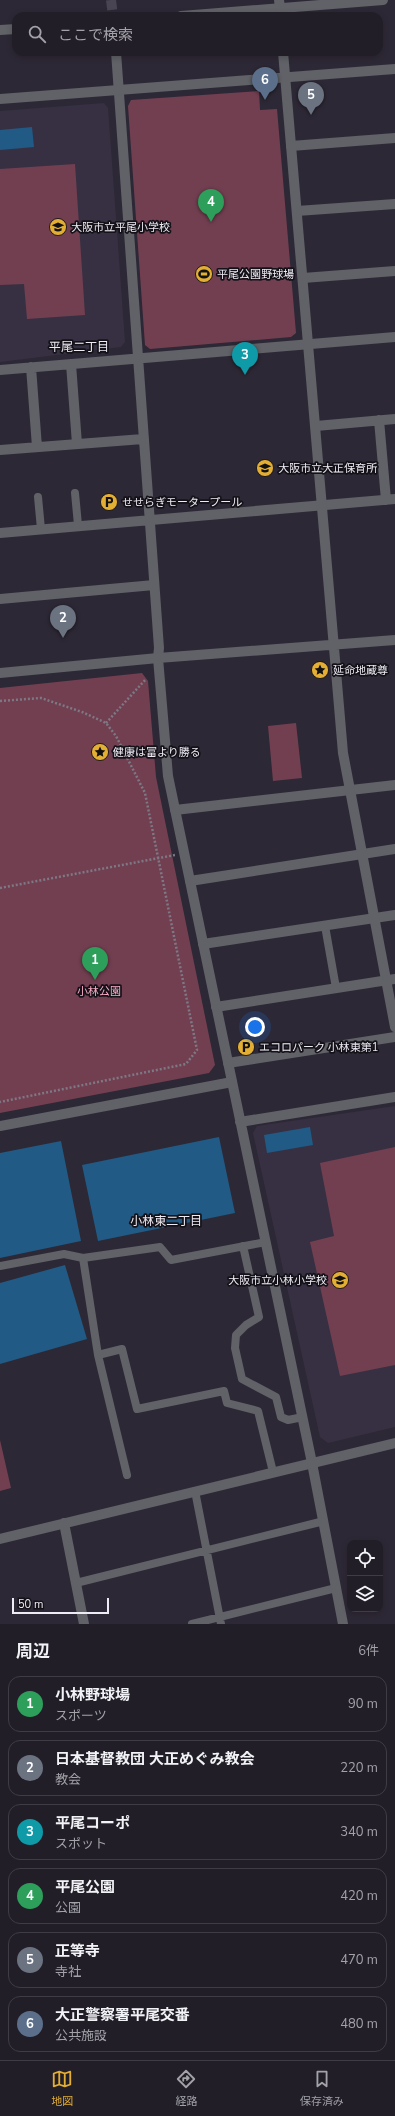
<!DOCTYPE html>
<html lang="ja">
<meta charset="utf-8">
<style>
body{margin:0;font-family:"Nunito Sans","Noto Sans JP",sans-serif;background:#2e2b34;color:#f1f3f6}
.controls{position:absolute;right:12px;bottom:12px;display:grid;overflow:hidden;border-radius:8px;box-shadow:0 2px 6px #0003}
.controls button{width:36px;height:36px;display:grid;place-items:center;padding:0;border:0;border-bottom:1px solid #3f3c45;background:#221e28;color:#f1f3f6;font:20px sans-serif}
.scale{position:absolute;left:12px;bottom:10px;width:97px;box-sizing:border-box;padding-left:4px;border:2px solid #eeebf4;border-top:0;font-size:11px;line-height:14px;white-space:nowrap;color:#eeebf4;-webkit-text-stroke:3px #141218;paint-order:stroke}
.you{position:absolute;left:255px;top:1027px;width:14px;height:14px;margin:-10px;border:3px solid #fff;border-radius:50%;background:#1a73e8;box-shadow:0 0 0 6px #1a73e833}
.badge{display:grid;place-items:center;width:26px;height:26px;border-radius:50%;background:#e3ae34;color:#fff;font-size:13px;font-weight:700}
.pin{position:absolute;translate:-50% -33px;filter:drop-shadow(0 1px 2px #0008)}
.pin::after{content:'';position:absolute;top:21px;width:14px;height:12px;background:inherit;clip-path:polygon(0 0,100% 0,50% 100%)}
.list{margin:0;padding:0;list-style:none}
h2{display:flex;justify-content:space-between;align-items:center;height:52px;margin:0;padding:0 16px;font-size:17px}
h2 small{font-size:13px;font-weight:400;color:#a2a2a8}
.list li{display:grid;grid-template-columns:26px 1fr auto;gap:12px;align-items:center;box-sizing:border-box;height:56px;margin:0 8px 8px;padding:0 8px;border:1px solid #3f3c45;border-radius:12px}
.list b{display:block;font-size:15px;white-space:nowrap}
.list p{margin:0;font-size:13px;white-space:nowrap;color:#a2a2a8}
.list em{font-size:13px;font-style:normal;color:#a2a2a8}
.icon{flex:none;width:22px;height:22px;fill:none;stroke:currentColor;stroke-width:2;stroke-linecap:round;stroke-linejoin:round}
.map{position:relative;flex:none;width:395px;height:1624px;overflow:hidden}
.search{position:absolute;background:#221e28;box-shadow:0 2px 6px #0003;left:12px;right:12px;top:12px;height:44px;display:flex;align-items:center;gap:10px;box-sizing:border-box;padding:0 14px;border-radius:12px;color:#a2a2a8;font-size:15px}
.sheet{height:436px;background:#221e28}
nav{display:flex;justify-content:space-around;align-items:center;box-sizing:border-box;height:56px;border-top:1px solid #3f3c45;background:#221e28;font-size:11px;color:#a2a2a8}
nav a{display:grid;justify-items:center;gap:2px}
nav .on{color:#e3ae34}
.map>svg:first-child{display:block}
</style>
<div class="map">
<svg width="395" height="1624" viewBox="0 0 395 1624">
<rect width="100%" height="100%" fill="#2d2835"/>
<path fill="#373042" d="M104 103 108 108 125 342 121 347 0 362V111Z
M395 1106V1427L328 1443 320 1437 253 1133 257 1126Z"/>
<path fill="#723f51" d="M259 91 260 110 277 109 296 333 291 337 150 349 145 345 128 106 131 100Z
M75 164 85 315 27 319 24 284 0 285V169Z
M142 673 148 681 156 777 215 1065 209 1073 0 1113V688Z
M296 723 302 778 273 781 268 726Z
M395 1147V1365L340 1376 310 1242 334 1236 320 1163Z
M0 1440 11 1488 0 1491Z"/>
<path fill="#215a84" d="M32 127 34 147 0 150V130Z
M310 1127 313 1145 267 1153 264 1135Z
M219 1137 235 1213 98 1241 82 1165Z
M61 1141 81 1241 0 1258V1153Z
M65 1265 87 1339 0 1364V1283Z"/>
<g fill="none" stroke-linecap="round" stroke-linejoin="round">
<path stroke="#4a4552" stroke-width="10" stroke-dasharray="10 5" stroke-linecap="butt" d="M111 0 113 16"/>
<path stroke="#7d7984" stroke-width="2.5" stroke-dasharray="2 2" stroke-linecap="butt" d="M0 701 41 698 82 712 106 723 116 736 145 793 197 1050 186 1064 0 1102
M106 723 146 679
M0 888 175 855"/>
<path stroke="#606268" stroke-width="8" d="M75 493 78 525
M38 497 41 529
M325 926 336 988
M243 1246 259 1317 246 1325 236 1335 235 1348 242 1379 276 1397 281 1417 288 1420 303 1417
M83 1258 98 1355 127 1475
M0 1266 64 1254 83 1258 160 1247 171 1260 266 1242
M98 1355 122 1349 137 1409 224 1391 227 1403 258 1411 273 1472
M195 1491 221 1624
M76 1583 324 1521
M192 1624 336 1588"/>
<path stroke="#606268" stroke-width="10" d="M181 16 383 0
M0 30 16 29
M116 52 159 648 158 658
M291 146 395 138
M297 211 395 204
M303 278 395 271
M71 364 77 444
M31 367 37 447
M0 370 395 337
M379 420 386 500
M316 426 395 419
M0 450 143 439
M0 533 395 499
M0 599 154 585
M175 810 395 785
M190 881 395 849
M203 944 395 915
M216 1007 395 979
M228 1063 395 1037
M0 1126 232 1082"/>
<path stroke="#606268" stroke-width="10" d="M279 0 281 16
M283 52 343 753 395 1027
M0 99 395 69
M158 658 168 776 312 1463 343 1624
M0 673 158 658 395 640
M240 1122 395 1097
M64 1523 84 1624
M0 1539 395 1443"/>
</g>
<defs>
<g id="school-disc" transform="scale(0.9)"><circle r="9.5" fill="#e3ae34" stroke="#141218"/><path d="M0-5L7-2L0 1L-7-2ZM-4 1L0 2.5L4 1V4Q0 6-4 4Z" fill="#111"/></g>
<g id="stadium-disc" transform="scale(0.9)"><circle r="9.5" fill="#e3ae34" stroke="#141218"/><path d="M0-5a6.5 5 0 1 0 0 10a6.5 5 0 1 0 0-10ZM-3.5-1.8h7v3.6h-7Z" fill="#111"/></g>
<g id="parking-disc" transform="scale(0.9)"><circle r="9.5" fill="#e3ae34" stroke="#141218"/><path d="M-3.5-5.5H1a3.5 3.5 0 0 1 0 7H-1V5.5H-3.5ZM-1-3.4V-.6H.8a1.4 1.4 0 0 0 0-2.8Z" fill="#111"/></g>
<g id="sight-disc" transform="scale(0.9)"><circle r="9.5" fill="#e3ae34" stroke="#141218"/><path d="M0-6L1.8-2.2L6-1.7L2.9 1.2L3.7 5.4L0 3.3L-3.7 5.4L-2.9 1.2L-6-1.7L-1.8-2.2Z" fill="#111"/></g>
</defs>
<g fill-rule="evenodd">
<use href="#school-disc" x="58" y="227"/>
<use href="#stadium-disc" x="204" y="274"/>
<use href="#school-disc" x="265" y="468"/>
<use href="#parking-disc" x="109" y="502"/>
<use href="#sight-disc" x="320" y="670"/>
<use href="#sight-disc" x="100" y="752"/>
<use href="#parking-disc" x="246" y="1047"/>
<use href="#school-disc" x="340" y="1280"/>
</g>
<g text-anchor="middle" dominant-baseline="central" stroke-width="3.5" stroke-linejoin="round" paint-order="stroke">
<g font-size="11" fill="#eeebf4" stroke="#141218" text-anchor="start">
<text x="71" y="227">大阪市立平尾小学校</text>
<text x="217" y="274">平尾公園野球場</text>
<text x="278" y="468">大阪市立大正保育所</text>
<text x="122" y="502">せせらぎモータープール</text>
<text x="333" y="670">延命地蔵尊</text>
<text x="113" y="752">健康は富より勝る</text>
<text x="259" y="1047">エコロパーク 小林東第1</text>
<text x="327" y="1280" text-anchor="end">大阪市立小林小学校</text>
</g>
<g font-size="11" fill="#fbadc6" stroke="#141218">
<text x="99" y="991">小林公園</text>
</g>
<g font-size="12" fill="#eeebf4" stroke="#141218">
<text x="79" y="347">平尾二丁目</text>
<text x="166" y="1221">小林東二丁目</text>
</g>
</g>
</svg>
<div class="controls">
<button><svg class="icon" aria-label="locate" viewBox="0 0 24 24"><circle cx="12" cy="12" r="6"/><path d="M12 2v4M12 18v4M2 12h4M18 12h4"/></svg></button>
<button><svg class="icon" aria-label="layers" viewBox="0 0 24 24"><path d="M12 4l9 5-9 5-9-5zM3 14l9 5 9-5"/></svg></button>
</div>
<div class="scale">50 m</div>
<div class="you"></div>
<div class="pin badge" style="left:95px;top:980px;background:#2e9e5b">1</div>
<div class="pin badge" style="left:63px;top:638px;background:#6b7280">2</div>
<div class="pin badge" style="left:245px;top:375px;background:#0f9aa8">3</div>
<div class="pin badge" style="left:211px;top:222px;background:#2e9e5b">4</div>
<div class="pin badge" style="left:311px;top:115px;background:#6b7280">5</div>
<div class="pin badge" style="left:265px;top:100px;background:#5c6f8a">6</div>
<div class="search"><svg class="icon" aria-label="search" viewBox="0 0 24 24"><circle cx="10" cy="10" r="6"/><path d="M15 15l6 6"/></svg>ここで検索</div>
</div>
<section class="sheet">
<h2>周辺<small>6件</small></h2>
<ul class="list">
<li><span class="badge" style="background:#2e9e5b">1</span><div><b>小林野球場</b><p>スポーツ</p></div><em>90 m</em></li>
<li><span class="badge" style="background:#6b7280">2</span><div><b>日本基督教団 大正めぐみ教会</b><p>教会</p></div><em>220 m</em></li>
<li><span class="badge" style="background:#0f9aa8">3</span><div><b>平尾コーポ</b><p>スポット</p></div><em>340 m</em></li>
<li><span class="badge" style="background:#2e9e5b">4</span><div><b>平尾公園</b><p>公園</p></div><em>420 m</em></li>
<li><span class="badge" style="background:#6b7280">5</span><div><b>正等寺</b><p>寺社</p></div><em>470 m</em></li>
<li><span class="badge" style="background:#5c6f8a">6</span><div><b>大正警察署平尾交番</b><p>公共施設</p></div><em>480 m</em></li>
</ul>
</section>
<nav>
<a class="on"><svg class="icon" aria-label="map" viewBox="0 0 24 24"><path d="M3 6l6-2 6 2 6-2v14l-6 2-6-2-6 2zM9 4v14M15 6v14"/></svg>地図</a>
<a><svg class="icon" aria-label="directions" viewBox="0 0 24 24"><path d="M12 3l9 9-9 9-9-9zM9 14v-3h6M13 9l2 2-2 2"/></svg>経路</a>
<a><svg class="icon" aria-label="saved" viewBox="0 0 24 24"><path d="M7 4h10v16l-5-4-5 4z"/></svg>保存済み</a>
</nav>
